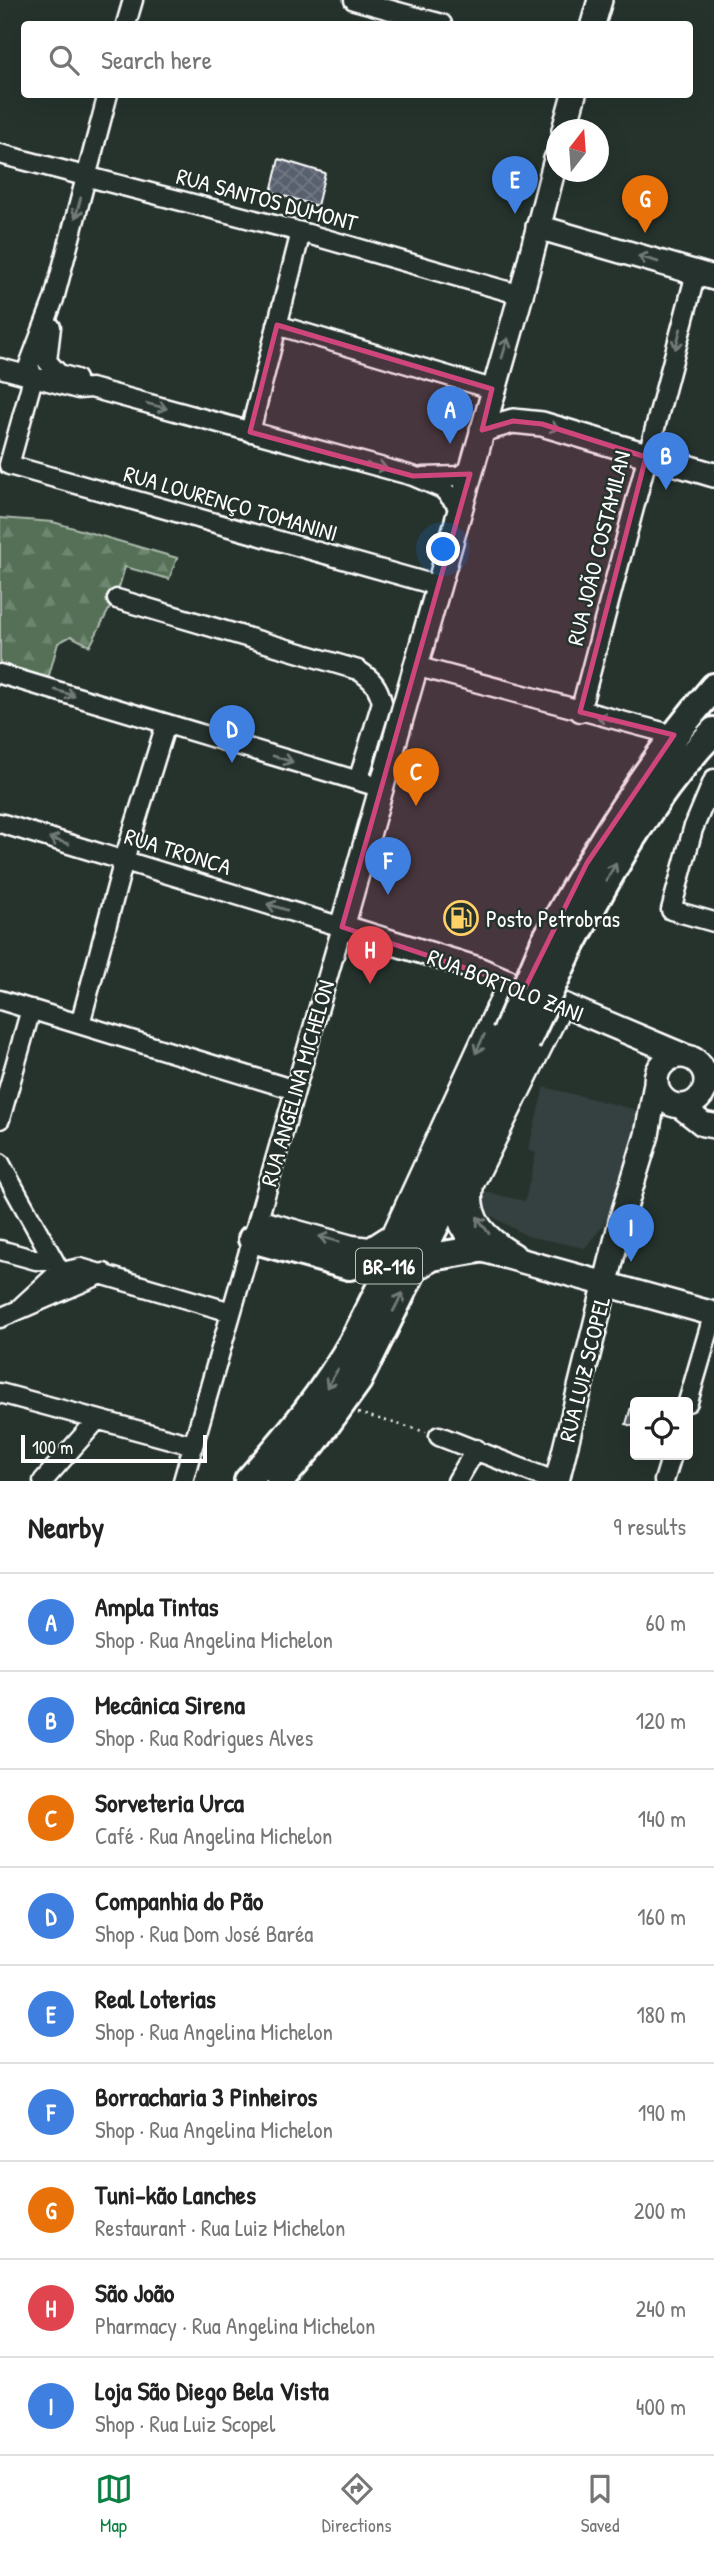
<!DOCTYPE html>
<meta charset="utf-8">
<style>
body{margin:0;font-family:"Patrick Hand",sans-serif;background:#f6f6f6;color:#222}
.controls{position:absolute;right:21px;bottom:21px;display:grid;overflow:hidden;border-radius:7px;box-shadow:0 7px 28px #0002}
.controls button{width:63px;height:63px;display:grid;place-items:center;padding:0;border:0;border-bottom:2px solid #e0e0e0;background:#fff;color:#222;font:35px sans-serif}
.compass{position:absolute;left:546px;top:119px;width:63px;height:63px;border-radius:50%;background:#fff;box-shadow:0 7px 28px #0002;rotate:17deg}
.scale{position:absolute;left:21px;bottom:18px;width:186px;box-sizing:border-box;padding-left:7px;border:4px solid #fff;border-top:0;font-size:19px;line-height:24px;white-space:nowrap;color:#fff;-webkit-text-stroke:5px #26332d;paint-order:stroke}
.you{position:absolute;left:444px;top:550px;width:24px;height:24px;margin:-18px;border:5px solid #fff;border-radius:50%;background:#1a73e8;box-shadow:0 0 0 10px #1a73e833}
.badge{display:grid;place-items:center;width:46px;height:46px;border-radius:50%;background:#0b8043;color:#fff;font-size:23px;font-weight:700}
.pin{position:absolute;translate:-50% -58px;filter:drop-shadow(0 2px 4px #0008)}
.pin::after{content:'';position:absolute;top:37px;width:24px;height:21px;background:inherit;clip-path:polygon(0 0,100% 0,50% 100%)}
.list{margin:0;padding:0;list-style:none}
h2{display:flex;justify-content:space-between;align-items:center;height:91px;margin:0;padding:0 28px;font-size:30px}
h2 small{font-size:23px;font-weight:400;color:#767676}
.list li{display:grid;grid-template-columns:46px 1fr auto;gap:21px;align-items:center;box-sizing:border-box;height:98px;padding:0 28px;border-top:2px solid #e0e0e0}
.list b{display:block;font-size:26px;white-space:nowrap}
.list p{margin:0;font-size:23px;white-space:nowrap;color:#767676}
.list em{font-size:23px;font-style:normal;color:#767676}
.icon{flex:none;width:38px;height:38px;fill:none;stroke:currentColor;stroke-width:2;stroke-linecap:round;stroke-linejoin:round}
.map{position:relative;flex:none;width:714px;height:1481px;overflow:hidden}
.search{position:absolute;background:#fff;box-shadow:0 7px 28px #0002;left:21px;right:21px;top:21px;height:77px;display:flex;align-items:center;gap:18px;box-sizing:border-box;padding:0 24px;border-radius:7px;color:#767676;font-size:26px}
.sheet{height:973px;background:#fff}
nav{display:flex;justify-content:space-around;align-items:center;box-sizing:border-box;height:98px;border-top:2px solid #e0e0e0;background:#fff;font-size:19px;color:#767676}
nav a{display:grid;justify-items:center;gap:4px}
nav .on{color:#0b8043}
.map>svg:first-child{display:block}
</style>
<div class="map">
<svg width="714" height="1481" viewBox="0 0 714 1481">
<defs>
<pattern id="forest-firs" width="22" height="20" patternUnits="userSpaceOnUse" patternTransform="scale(1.75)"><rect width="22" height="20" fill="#547057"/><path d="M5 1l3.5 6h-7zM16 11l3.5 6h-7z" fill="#6e8570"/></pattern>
<pattern id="building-cross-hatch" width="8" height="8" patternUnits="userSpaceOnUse" patternTransform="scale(1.75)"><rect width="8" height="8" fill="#59606d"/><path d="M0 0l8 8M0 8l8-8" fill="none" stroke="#727883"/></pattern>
</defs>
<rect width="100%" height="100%" fill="#26332d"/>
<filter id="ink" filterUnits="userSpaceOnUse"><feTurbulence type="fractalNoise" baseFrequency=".0143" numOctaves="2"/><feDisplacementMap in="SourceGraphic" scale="14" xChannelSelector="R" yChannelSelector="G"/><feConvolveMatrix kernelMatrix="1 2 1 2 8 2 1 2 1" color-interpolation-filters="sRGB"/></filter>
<g filter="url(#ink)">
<path fill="#354040" d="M544 1087 641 1111 614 1212 585 1248 527 1236 490 1215 483 1204 485 1192 525 1201 536 1153 528 1150Z"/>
<path fill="url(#forest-firs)" stroke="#aab8ab" stroke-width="2" d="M0 518 53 522 177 558 169 579 125 567 117 594 90 646 71 636 58 643 46 686 0 672Z"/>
<path fill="url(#building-cross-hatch)" stroke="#fff" stroke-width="2" d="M279 159 325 173 317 206 271 192Z
M631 1407 635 1408V1427L626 1424Z"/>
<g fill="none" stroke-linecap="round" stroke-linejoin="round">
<g stroke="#fff" stroke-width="23">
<path id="minor" d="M354 0 442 24
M126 24 133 0
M0 154 301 232 521 295
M277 325 492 389
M51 327 47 361 59 374 76 379
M0 368 78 389 91 388 413 476 443 489 461 509
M250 432 301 232
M9 465 439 586
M9 465 33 378 29 365 54 299 108 94
M423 477 458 476 470 470
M117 599 358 670C372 679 378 686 382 702L358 781
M415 666 674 735
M0 674 382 788
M580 712 696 273
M714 779 693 829 671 910 714 922
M0 823 342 927 183 1481
M0 1000 295 1090
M80 1024 124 860 166 724
M0 1119 31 1009
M0 1163 68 1286
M258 1219 352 1245 370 1247 392 1233 508 981
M0 1250 36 1260 52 1261
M515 1253C488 1237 468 1219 474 1185L563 1006
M21 1307 58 1273 80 1268 231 1312
M0 1318 104 1273
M0 1393 192 1445
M688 1402 714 1313
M439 1436 554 1481
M43 1481 97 1420
M457 1481 476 1449
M664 1481 672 1455"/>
</g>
<g stroke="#fff" stroke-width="28">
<path id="major" d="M593 24 600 0
M564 130 574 94
M556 159 521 295 342 927 478 969 682 1055
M538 227 714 278
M482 430 513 421 542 424 714 475
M656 1081a25 25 0 1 1 50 0a25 25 0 1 1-50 0Z
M680 1106 703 1124 714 1126
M479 1249 714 1314
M557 1481 622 1217 647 1135 656 1083"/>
</g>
<g stroke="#fff" stroke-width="32">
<path id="highway" d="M545 941C594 851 647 764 714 687
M567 954C609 874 651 796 714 731
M252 1239 349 1266 377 1260 396 1251
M417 1266 432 1257 479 1249C460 1224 457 1214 459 1183
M248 1481C289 1435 325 1391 356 1336L506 1033
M280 1481 314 1442 358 1381 526 1043"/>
</g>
<path stroke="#fff" stroke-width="2.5" stroke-dasharray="2 5" stroke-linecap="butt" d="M358 1413 426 1432"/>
<use href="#minor" stroke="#26332d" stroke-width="18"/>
<use href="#major" stroke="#26332d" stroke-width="23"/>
<use href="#highway" stroke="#26332d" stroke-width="26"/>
<g stroke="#fff" stroke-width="32" stroke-linecap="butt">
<path id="highway-bridge" d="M506 1033 545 941
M526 1043 567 954"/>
</g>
<use href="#highway-bridge" stroke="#26332d" stroke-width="26"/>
</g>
<defs><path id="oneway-shaft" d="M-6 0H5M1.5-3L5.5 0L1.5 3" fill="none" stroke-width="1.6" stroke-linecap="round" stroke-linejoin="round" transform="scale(1.75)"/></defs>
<g stroke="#727a76">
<use href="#oneway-shaft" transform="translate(78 208) rotate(105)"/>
<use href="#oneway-shaft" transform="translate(648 259) rotate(-164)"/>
<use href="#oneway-shaft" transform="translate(678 339) rotate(105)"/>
<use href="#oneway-shaft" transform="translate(505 348) rotate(-73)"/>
<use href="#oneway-shaft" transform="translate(157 406) rotate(15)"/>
<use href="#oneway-shaft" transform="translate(549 426) rotate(15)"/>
<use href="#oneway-shaft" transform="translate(377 466) rotate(15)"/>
<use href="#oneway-shaft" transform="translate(65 693) rotate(17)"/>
<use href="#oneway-shaft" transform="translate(607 719) rotate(-166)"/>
<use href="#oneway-shaft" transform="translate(283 759) rotate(17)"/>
<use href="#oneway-shaft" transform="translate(59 841) rotate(-163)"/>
<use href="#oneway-shaft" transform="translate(611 872) rotate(-61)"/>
<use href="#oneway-shaft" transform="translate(277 907) rotate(-163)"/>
<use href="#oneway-shaft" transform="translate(480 1044) rotate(115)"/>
<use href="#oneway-shaft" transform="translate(483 1225) rotate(-125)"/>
<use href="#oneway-shaft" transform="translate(329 1239) rotate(-165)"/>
<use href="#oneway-shaft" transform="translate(398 1302) rotate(-63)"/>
<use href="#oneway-shaft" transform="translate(332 1379) rotate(121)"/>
</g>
</g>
<path fill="#ce467c" fill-opacity="0.2" stroke="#ce467c" stroke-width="5" stroke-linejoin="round" d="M277 325 492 389 482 430 513 421 542 424 646 457 580 712 674 735 587 863 525 988 342 927 470 474 413 476 250 432Z"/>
<defs>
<g id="fuel-ring" transform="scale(1.75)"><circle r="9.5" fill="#26332d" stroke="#ffd166" stroke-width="1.5"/><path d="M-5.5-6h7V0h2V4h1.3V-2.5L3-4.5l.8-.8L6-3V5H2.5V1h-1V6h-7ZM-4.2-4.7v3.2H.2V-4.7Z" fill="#ffd166"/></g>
</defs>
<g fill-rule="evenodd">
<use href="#fuel-ring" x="461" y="918"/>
</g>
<g text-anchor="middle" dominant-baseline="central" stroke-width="5" stroke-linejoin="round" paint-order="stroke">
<rect fill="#26332d" stroke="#bec2c0" stroke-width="2" x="356" y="1248.5" width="66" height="35" rx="5"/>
<g font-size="21" font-weight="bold" fill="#fff">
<text x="389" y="1266">BR-116</text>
</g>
<g font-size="23" fill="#fff" stroke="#26332d">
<text transform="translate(267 199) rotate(15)">RUA SANTOS DUMONT</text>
<text transform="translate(231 503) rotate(16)">RUA LOURENÇO TOMANINI</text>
<text transform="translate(598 548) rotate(-76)">RUA JOÃO COSTAMILAN</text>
<text transform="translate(178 851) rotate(17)">RUA TRONCA</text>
<text transform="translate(506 985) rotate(21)">RUA BORTOLO ZANI</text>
<text transform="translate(297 1083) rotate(-74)">RUA ANGELINA MICHELON</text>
<text transform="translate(584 1369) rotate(-76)">RUA LUIZ SCOPEL</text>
</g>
<g font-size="23" fill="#fff" stroke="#26332d" text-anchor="start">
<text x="486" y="918">Posto Petrobras</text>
</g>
</g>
</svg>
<div class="controls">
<button><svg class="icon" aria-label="locate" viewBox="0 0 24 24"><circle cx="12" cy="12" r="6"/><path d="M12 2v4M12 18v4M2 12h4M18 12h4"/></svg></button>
</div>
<svg class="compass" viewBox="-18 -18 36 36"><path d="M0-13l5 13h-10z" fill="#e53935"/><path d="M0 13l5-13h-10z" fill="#767676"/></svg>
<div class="scale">100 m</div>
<div class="you"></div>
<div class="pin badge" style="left:450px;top:444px;background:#3f7fe0">A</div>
<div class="pin badge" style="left:666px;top:490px;background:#3f7fe0">B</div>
<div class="pin badge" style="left:416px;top:806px;background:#e8710a">C</div>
<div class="pin badge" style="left:232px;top:763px;background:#3f7fe0">D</div>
<div class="pin badge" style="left:515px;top:214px;background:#3f7fe0">E</div>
<div class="pin badge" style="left:388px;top:895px;background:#3f7fe0">F</div>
<div class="pin badge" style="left:645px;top:233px;background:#e8710a">G</div>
<div class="pin badge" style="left:370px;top:984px;background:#e0444e">H</div>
<div class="pin badge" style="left:631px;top:1262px;background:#3f7fe0">I</div>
<div class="search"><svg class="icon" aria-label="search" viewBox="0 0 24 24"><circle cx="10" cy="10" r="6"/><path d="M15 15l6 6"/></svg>Search here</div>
</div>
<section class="sheet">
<h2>Nearby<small>9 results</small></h2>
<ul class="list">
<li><span class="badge" style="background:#3f7fe0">A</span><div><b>Ampla Tintas</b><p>Shop · Rua Angelina Michelon</p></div><em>60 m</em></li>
<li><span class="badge" style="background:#3f7fe0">B</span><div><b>Mecânica Sirena</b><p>Shop · Rua Rodrigues Alves</p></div><em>120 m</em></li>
<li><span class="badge" style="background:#e8710a">C</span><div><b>Sorveteria Urca</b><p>Café · Rua Angelina Michelon</p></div><em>140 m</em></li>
<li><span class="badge" style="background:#3f7fe0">D</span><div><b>Companhia do Pão</b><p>Shop · Rua Dom José Baréa</p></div><em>160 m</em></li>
<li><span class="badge" style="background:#3f7fe0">E</span><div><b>Real Loterias</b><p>Shop · Rua Angelina Michelon</p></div><em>180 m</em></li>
<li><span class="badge" style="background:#3f7fe0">F</span><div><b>Borracharia 3 Pinheiros</b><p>Shop · Rua Angelina Michelon</p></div><em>190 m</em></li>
<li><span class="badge" style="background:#e8710a">G</span><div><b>Tuni-kão Lanches</b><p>Restaurant · Rua Luiz Michelon</p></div><em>200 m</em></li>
<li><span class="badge" style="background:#e0444e">H</span><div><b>São João</b><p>Pharmacy · Rua Angelina Michelon</p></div><em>240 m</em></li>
<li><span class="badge" style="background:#3f7fe0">I</span><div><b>Loja São Diego Bela Vista</b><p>Shop · Rua Luiz Scopel</p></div><em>400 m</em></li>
</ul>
</section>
<nav>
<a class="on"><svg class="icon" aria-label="map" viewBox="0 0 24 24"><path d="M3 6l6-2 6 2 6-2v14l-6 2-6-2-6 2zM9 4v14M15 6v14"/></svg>Map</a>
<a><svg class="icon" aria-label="directions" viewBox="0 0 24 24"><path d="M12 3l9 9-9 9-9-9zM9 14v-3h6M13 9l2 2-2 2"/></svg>Directions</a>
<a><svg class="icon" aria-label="saved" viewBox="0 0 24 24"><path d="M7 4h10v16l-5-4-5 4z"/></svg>Saved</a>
</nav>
